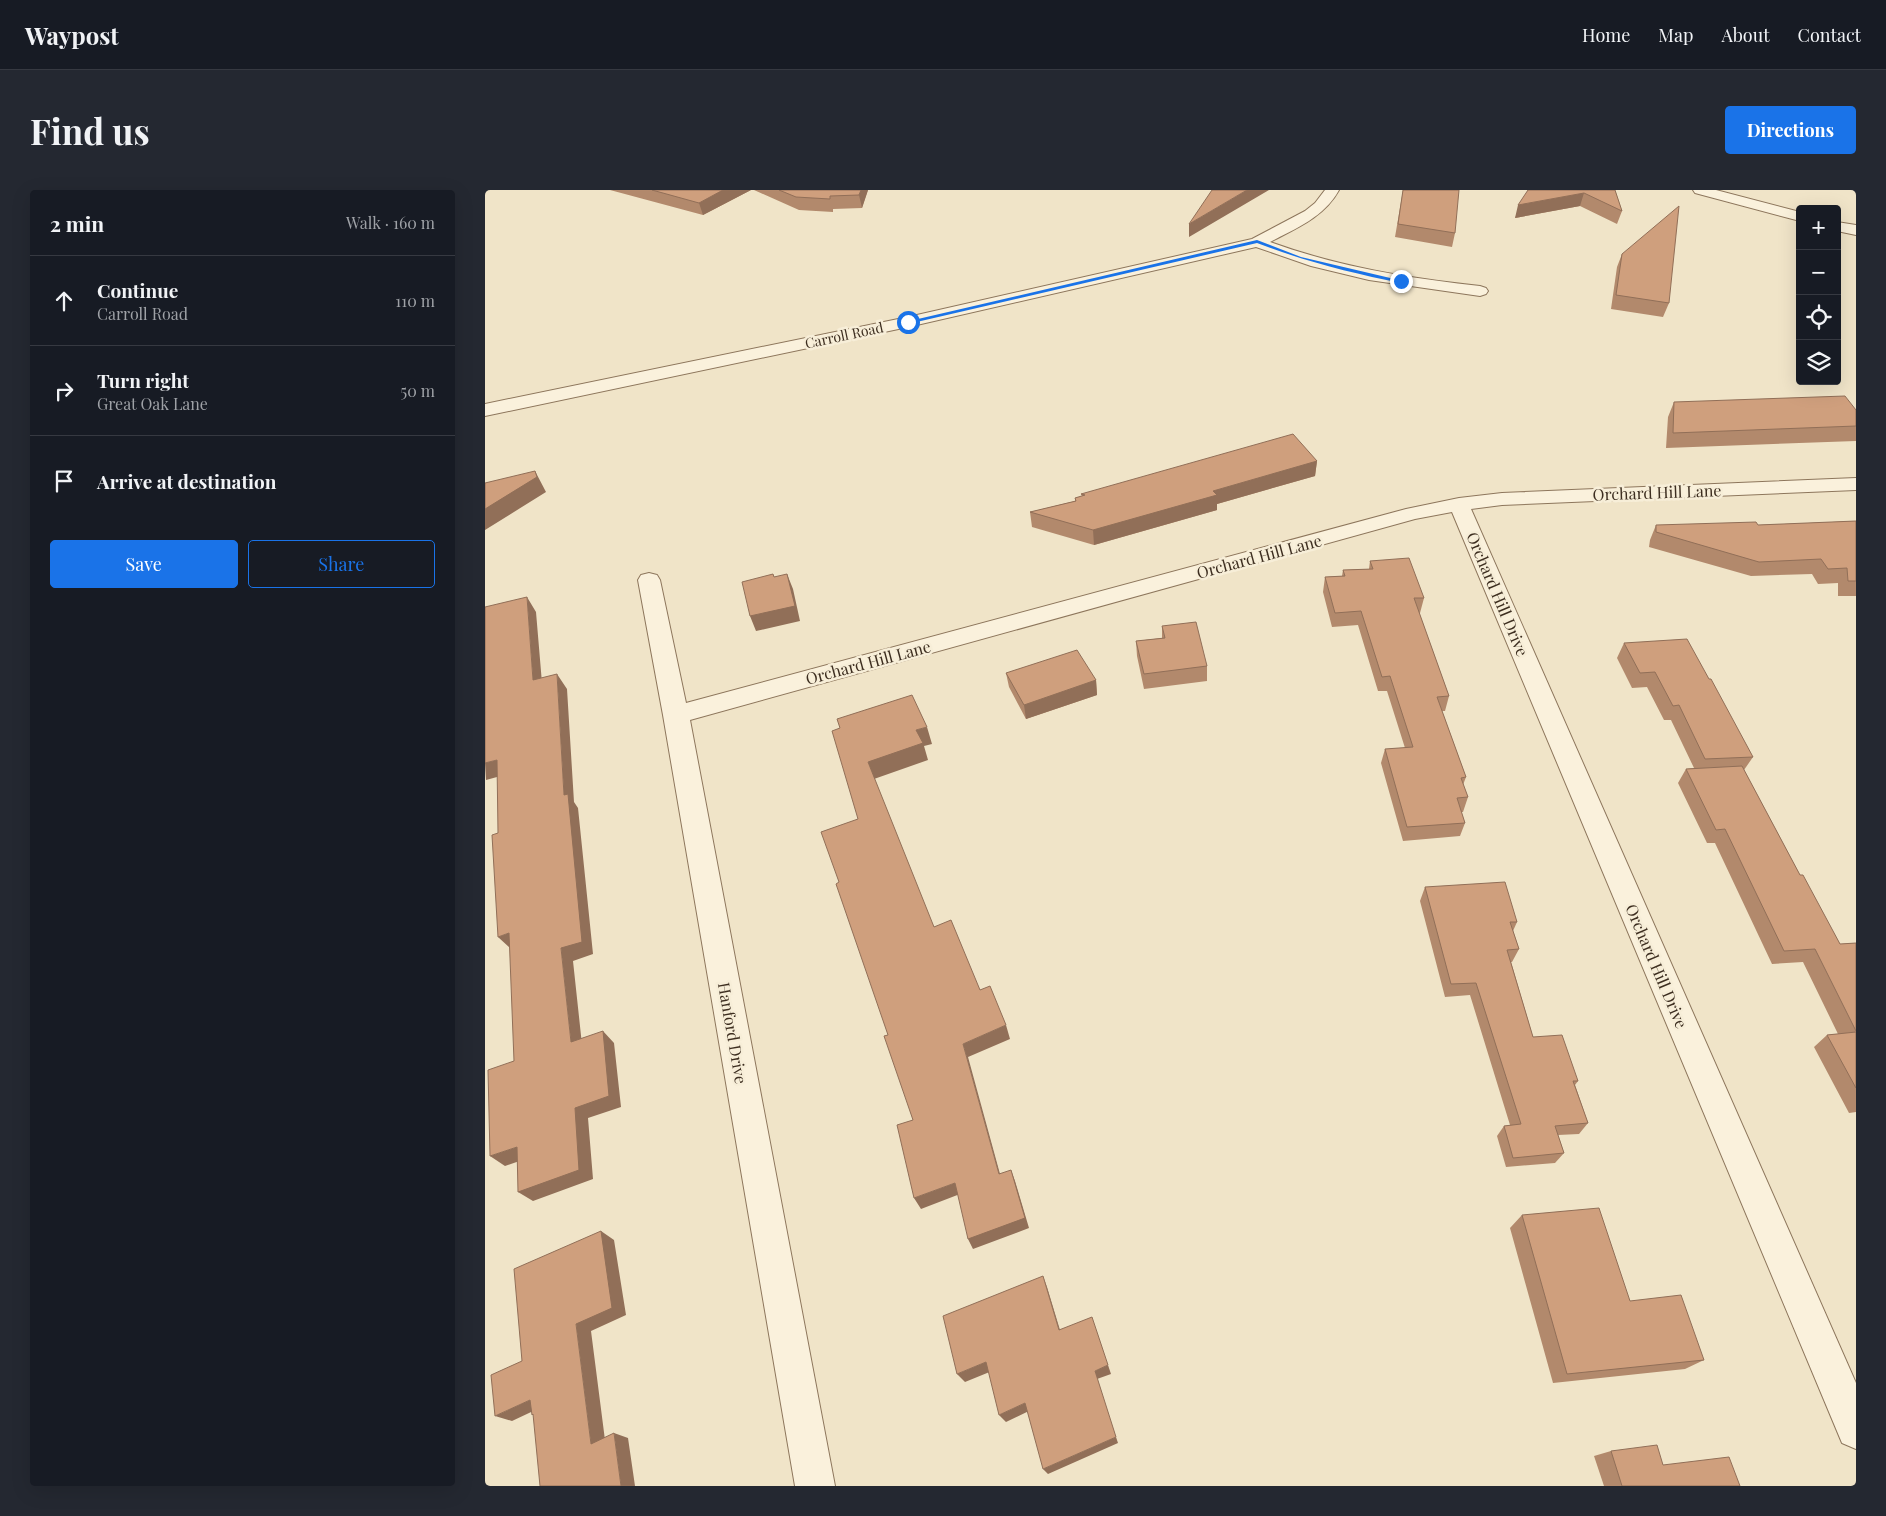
<!DOCTYPE html>
<meta charset="utf-8">
<style>
body{margin:0;font-family:"Playfair Display",serif;background:#242831;color:#f1f3f6}
.controls{position:absolute;right:15px;top:15px;display:grid;overflow:hidden;border-radius:5px;box-shadow:0 5px 20px #0002}
.controls button{width:45px;height:45px;display:grid;place-items:center;padding:0;border:0;border-bottom:1px solid #363941;background:#171b24;color:#f1f3f6;font:25px sans-serif}
.stop{position:absolute;width:15px;height:15px;margin:-11px;border:4px solid #1a73e8;border-radius:50%;background:#fff}
.stop.end{background:#1a73e8;border-color:#fff;box-shadow:0 1px 5px #0008}
.list{margin:0;padding:0;list-style:none}
h2{display:flex;justify-content:space-between;align-items:center;height:65px;margin:0;padding:0 20px;font-size:21px}
h2 small{font-size:16px;font-weight:400;color:#9ea1a6}
.list li{display:grid;grid-template-columns:32px 1fr auto;gap:15px;align-items:center;box-sizing:border-box;height:90px;padding:0 20px;border-top:1px solid #363941}
.list b{display:block;font-size:19px;white-space:nowrap}
.list p{margin:0;font-size:16px;white-space:nowrap;color:#9ea1a6}
.list em{font-size:16px;font-style:normal;color:#9ea1a6}
.actions{display:flex;gap:10px;padding:15px 20px}
.actions a{flex:1;padding:11px 0;border:1px solid #1a73e8;border-radius:5px;text-align:center;font-size:18px;color:#1a73e8}
.actions .main{background:#1a73e8;color:#fff}
.icon{flex:none;width:28px;height:28px;fill:none;stroke:currentColor;stroke-width:2;stroke-linecap:round;stroke-linejoin:round}
.map{position:relative;flex:none;width:1371px;height:1296px;overflow:hidden;border-radius:5px}
header{display:flex;align-items:center;gap:30px;box-sizing:border-box;height:70px;padding:0 25px;background:#171b24;border-bottom:1px solid #363941}
header strong{font-size:24px}
nav{display:flex;gap:28px;margin-inline-start:auto;font-size:18px}
.intro{display:flex;align-items:center;justify-content:space-between;box-sizing:border-box;height:120px;padding:0 30px}
h1{margin:0;font-size:35px}
.button{padding:12px 22px;border-radius:5px;background:#1a73e8;color:#fff;font-size:18px;font-weight:700}
main{display:flex;gap:30px;padding:0 30px}
aside{flex:1;background:#171b24;border-radius:5px;box-shadow:0 5px 20px #0002}
.map>svg:first-child{display:block}
</style>
<header>
<strong>Waypost</strong>
<nav><a>Home</a><a>Map</a><a>About</a><a>Contact</a></nav>
</header>
<div class="intro"><h1>Find us</h1><a class="button">Directions</a></div>
<main>
<aside>
<h2>2 min<small>Walk · 160 m</small></h2>
<ul class="list">
<li><svg class="icon" aria-label="ahead" viewBox="0 0 24 24"><path d="M12 20V5M6 11l6-6 6 6"/></svg><div><b>Continue</b><p>Carroll Road</p></div><em>110 m</em></li>
<li><svg class="icon" aria-label="right" viewBox="0 0 24 24"><path d="M7 20v-9h11M14 6l5 5-5 5"/></svg><div><b>Turn right</b><p>Great Oak Lane</p></div><em>50 m</em></li>
<li><svg class="icon" aria-label="arrive" viewBox="0 0 24 24"><path d="M6 21V4h12l-3 4 3 4H6"/></svg><div><b>Arrive at destination</b></div></li>
</ul>
<div class="actions"><a class="main">Save</a><a>Share</a></div>
</aside>
<div class="map">
<svg width="1371" height="1296" viewBox="0 0 1371 1296">
<rect width="100%" height="100%" fill="#f0e4c8"/>
<g fill="none" stroke-linecap="round" stroke-linejoin="round">
<g stroke="#8d765c" stroke-width="2">
<path id="street" d="M840 0H854C839 27 812 38 785 52 854 77 923 88 995 96L1001 98 1003 101 1001 104 995 106 884 90 826 76 771 57 423 137 0 226V214L423 127 767 49 820 21 830 13Z
M1208 0H1231L1315 22V31L1210 3Z
M1352 32 1371 35V45L1352 41Z
M1371 288V300L1017 315 986 319 1371 1193V1259L1357 1253 967 322 930 329 205 530 350 1296H310L178 525 153 390 156 385 164 383 172 385 175 390 201 513 921 319 974 308 1017 303Z"/>
</g>
<use href="#street" fill="#faf1dc" fill-rule="evenodd"/>
</g>
<path fill="#b2896c" d="M125 0H266L218 25Z
M269 0H383L377 18 348 19V22L314 20Z
M918 0 970 43 967 57 910 47Z
M1043 0H1130L1137 21 1132 34 1095 16 1030 28Z
M1137 64 1184 113 1178 127 1126 119 1132 77Z
M1189 212 1371 220V251L1181 258 1183 227Z
M832 271 830 286 732 314V320L609 355 547 337 545 322 590 311V308L597 306 596 304Z
M1371 331V406H1353V393L1333 394 1327 384 1266 386 1164 357 1165 350 1171 335H1273Z
M885 371 939 408 935 423H934L964 506 960 521H957L981 587 978 595 983 607 978 622H976L980 633 975 646 918 651 896 573 900 559 920 558 902 501H893L873 435 847 437 838 402 840 387 857 386 858 380 884 379Z
M677 436 722 476V491L659 499 652 466 651 451 677 448Z
M1139 453 1268 567 1259 580 1315 685 1355 754 1371 753V922L1364 923 1329 857 1342 845 1353 844 1318 772 1287 774 1230 653H1222L1193 593 1201 579 1209 578 1186 530H1179L1162 497 1147 498 1132 468Z
M521 483 611 490 612 505 541 529 524 497Z
M940 697 1032 732 1028 741 1034 759 1027 772H1026L1048 847 1093 891 1090 895 1103 933 1094 944 1073 945 1079 963 1070 973 1021 977 1012 946 1019 936 1025 935 985 805 960 807 935 711Z
M1037 1025 1145 1111 1219 1170 1200 1179 1068 1193 1025 1038Z
M1126 1261 1178 1275 1255 1296H1119L1109 1266Z"/>
<path fill="#916f58" d="M238 0H266L218 25 214 13Z
M376 0H383L377 18 374 5Z
M762 0H784L704 47V34Z
M1099 3 1095 16 1030 28 1033 15Z
M832 271 830 286 732 314V320L609 355 608 340 728 301Z
M50 281 61 302 0 340V319Z
M302 384 308 399 315 431 271 441 265 426Z
M42 407 51 422 58 505 48 490Z
M72 484 82 499 89 612 93 618 108 764 88 771 98 864 86 852 76 758 79 605Z
M611 490 612 505 541 529 539 515Z
M442 537 447 554 439 556 443 570 389 589 383 572 431 540Z
M12 570 23 584 1 590 0 573Z
M24 743 26 759 13 747Z
M521 835 525 849 483 867 518 995 514 984 478 854Z
M118 841 129 853 136 917 103 928 108 989 48 1011 33 1002Z
M32 957 46 967 20 976 5 966Z
M526 980 530 991 544 1038 488 1059 483 1049Z
M470 993 475 1004 436 1019 429 1008Z
M116 1041 129 1050 141 1125 106 1141 121 1258 106 1254 91 1134Z
M558 1086 562 1097 578 1150 574 1140Z
M501 1172 507 1181 480 1192 472 1184Z
M623 1175 626 1184 612 1189 610 1181Z
M45 1210 61 1215 27 1231 10 1226Z
M540 1213 546 1220 521 1232 514 1225Z
M129 1243 143 1248 150 1296H136Z
M631 1247 633 1253 563 1284 558 1279Z"/>
<path fill="#cf9f7d" stroke="#916f58" d="M167 0H238L214 13Z
M294 0H376L374 5 345 6V9L311 7Z
M727 0H762L704 34Z
M918 0H974L970 43 913 34Z
M1043 0H1130L1137 21 1099 3 1033 15Z
M1194 16 1184 113 1131 105 1137 64Z
M1360 206 1371 220V236L1188 243 1189 212Z
M808 244 832 271 728 301 732 305 608 340 545 322 591 311 590 308 600 305 596 304Z
M50 281 52 287 0 319V293Z
M1371 331V391H1363L1362 378 1343 379 1336 369 1274 372 1171 342V335L1271 332 1273 335Z
M924 368 939 408H929L964 506 952 507 981 587 976 588 983 607 972 608 980 633 922 637 900 559 928 557 905 486 897 487 876 421 850 423 840 387 860 386 858 380 888 379 885 371Z
M288 384 289 387 302 384 310 416 265 426 257 392Z
M42 407 48 490 72 484 79 605 83 604 97 752 76 758 86 852 118 841 124 906 90 918 94 980 33 1002 32 957 5 966 3 880 29 871 24 743 13 747 7 645 13 643 12 570 0 573V417Z
M711 432 722 476 659 484 651 451 680 448 677 436Z
M1202 449 1224 489H1226L1268 567 1220 569 1194 515 1188 516 1170 482 1155 483 1139 453Z
M592 460 611 490 539 515 521 483Z
M427 505 442 537 431 540 438 553 383 572 449 737 466 730 495 800 505 796 521 835 478 854 514 984 526 980 540 1028 483 1049 470 993 429 1008 412 935 428 930 399 846 403 845 351 694 354 692 336 642 373 629 347 541 355 538 352 529Z
M1257 576 1315 685H1318L1355 754 1371 753V841L1330 759 1299 761 1240 639 1231 640 1201 579Z
M1020 692 1032 732H1025L1034 759 1022 760 1048 847 1077 845 1093 891H1088L1103 933 1070 936 1079 963 1028 968 1019 936 1036 934 991 793 966 794 940 697Z
M1371 842V898L1342 845Z
M1114 1018 1145 1111 1196 1105 1219 1170 1082 1184 1037 1025Z
M116 1041 127 1118 91 1134 106 1254 129 1243 136 1296H55L48 1224 47 1225 45 1210 10 1226 6 1185 37 1171 29 1079Z
M558 1086 574 1140 607 1127 623 1175 610 1181 631 1247 558 1279 540 1213 514 1225 501 1172 472 1184 458 1126Z
M1172 1255 1178 1275 1244 1267 1255 1296H1137L1126 1261Z"/>
<path fill="#1a73e8" d="M772 50 816 67 918 91 916 93C866 83 819 71 772 53L423 134 420 132Z"/>
<g text-anchor="middle" dominant-baseline="central" stroke-width="5" stroke-linejoin="round" paint-order="stroke">
<g font-size="14" fill="#3d2e20" stroke="#f7eed8">
<text transform="translate(359 145) rotate(-12)">Carroll Road</text>
</g>
<g font-size="16" fill="#3d2e20" stroke="#f7eed8">
<text transform="translate(1172 302) rotate(-2)">Orchard Hill Lane</text>
<text transform="translate(774 366) rotate(-15)">Orchard Hill Lane</text>
<text transform="translate(1013 404) rotate(67)">Orchard Hill Drive</text>
<text transform="translate(383 472) rotate(-15)">Orchard Hill Lane</text>
<text transform="translate(1172 776) rotate(67)">Orchard Hill Drive</text>
<text transform="translate(248 843) rotate(80)">Hanford Drive</text>
</g>
</g>
</svg>
<div class="controls">
<button>+</button>
<button>−</button>
<button><svg class="icon" aria-label="locate" viewBox="0 0 24 24"><circle cx="12" cy="12" r="6"/><path d="M12 2v4M12 18v4M2 12h4M18 12h4"/></svg></button>
<button><svg class="icon" aria-label="layers" viewBox="0 0 24 24"><path d="M12 4l9 5-9 5-9-5zM3 14l9 5 9-5"/></svg></button>
</div>
<div class="stop" style="left:423px;top:132px"></div>
<div class="stop end" style="left:916px;top:91px"></div>
</div>
</main>
